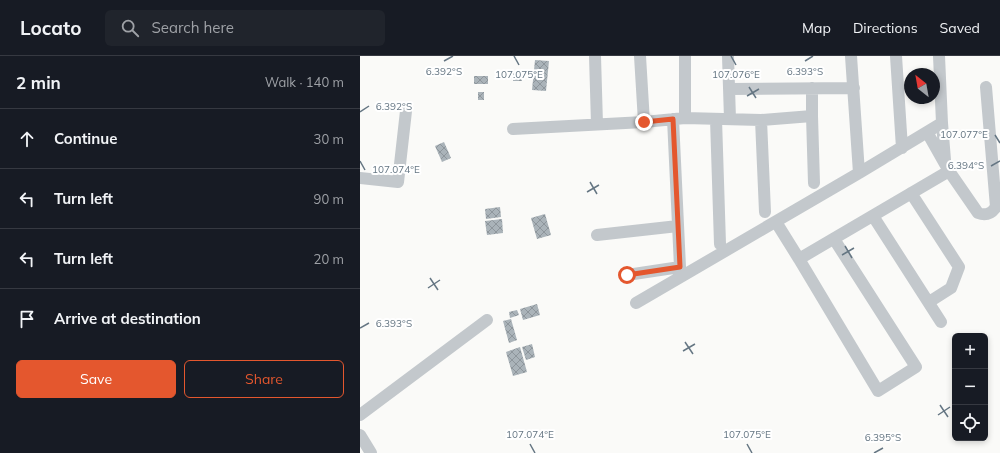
<!DOCTYPE html>
<meta charset="utf-8">
<style>
body{margin:0;font-family:Mulish,sans-serif;background:#20242c;color:#f1f3f6}
.controls{position:absolute;right:12px;bottom:12px;display:grid;overflow:hidden;border-radius:6px;box-shadow:0 2px 6px #0003}
.controls button{width:36px;height:36px;display:grid;place-items:center;padding:0;border:0;border-bottom:1px solid #363941;background:#171b24;color:#f1f3f6;font:20px sans-serif}
.compass{position:absolute;left:544px;top:12px;width:36px;height:36px;border-radius:50%;background:#171b24;box-shadow:0 2px 6px #0003;rotate:329deg}
.stop{position:absolute;width:12px;height:12px;margin:-9px;border:3px solid #e4572e;border-radius:50%;background:#fff}
.stop.end{background:#e4572e;border-color:#fff;box-shadow:0 1px 4px #0008}
.list{margin:0;padding:0;list-style:none}
h2{display:flex;justify-content:space-between;align-items:center;height:52px;margin:0;padding:0 16px;font-size:17px}
h2 small{font-size:13px;font-weight:400;color:#9ea1a6}
.list li{display:grid;grid-template-columns:26px 1fr auto;gap:12px;align-items:center;box-sizing:border-box;height:60px;padding:0 16px;border-top:1px solid #363941}
.list b{display:block;font-size:15px;white-space:nowrap}
.list em{font-size:13px;font-style:normal;color:#9ea1a6}
.actions{display:flex;gap:8px;padding:12px 16px}
.actions a{flex:1;padding:9px 0;border:1px solid #e4572e;border-radius:6px;text-align:center;font-size:14px;color:#e4572e}
.actions .main{background:#e4572e;color:#fff}
.icon{flex:none;width:22px;height:22px;fill:none;stroke:currentColor;stroke-width:2;stroke-linecap:round;stroke-linejoin:round}
.map{position:relative;flex:none;width:640px;height:397px;overflow:hidden}
header{display:flex;align-items:center;gap:24px;box-sizing:border-box;height:56px;padding:0 20px;background:#171b24;border-bottom:1px solid #363941}
header strong{font-size:19px}
nav{display:flex;gap:22px;margin-inline-start:auto;font-size:14px}
.search{width:280px;height:36px;background:#20242c;display:flex;align-items:center;gap:10px;box-sizing:border-box;padding:0 14px;border-radius:6px;color:#9ea1a6;font-size:15px}
main{display:flex}
aside{flex:1;background:#171b24}
.map>svg:first-child{display:block}
</style>
<header>
<strong>Locato</strong>
<div class="search"><svg class="icon" aria-label="search" viewBox="0 0 24 24"><circle cx="10" cy="10" r="6"/><path d="M15 15l6 6"/></svg>Search here</div>
<nav><a>Map</a><a>Directions</a><a>Saved</a></nav>
</header>
<main>
<aside>
<h2>2 min<small>Walk · 140 m</small></h2>
<ul class="list">
<li><svg class="icon" aria-label="ahead" viewBox="0 0 24 24"><path d="M12 20V5M6 11l6-6 6 6"/></svg><div><b>Continue</b></div><em>30 m</em></li>
<li><svg class="icon" aria-label="left" viewBox="0 0 24 24"><path d="M17 20v-9H6M10 6l-5 5 5 5"/></svg><div><b>Turn left</b></div><em>90 m</em></li>
<li><svg class="icon" aria-label="left" viewBox="0 0 24 24"><path d="M17 20v-9H6M10 6l-5 5 5 5"/></svg><div><b>Turn left</b></div><em>20 m</em></li>
<li><svg class="icon" aria-label="arrive" viewBox="0 0 24 24"><path d="M6 21V4h12l-3 4 3 4H6"/></svg><div><b>Arrive at destination</b></div></li>
</ul>
<div class="actions"><a class="main">Save</a><a>Share</a></div>
</aside>
<div class="map">
<svg width="640" height="397" viewBox="0 0 640 397">
<defs>
<pattern id="building-cross-hatch" width="8" height="8" patternUnits="userSpaceOnUse"><rect width="8" height="8" fill="#aab3b9"/><path d="M0 0l8 8M0 8l8-8" fill="none" stroke="#8e969c"/></pattern>
</defs>
<rect width="100%" height="100%" fill="#fafaf8"/>
<path fill="url(#building-cross-hatch)" d="M175 4 189 5 186 35 172 34Z
M153 16H162V25H153Z
M114 20H128V28H114Z
M118 36H124V44H118Z
M84 86 91 102 82 106 75 90Z
M140 151 141 161 126 163 125 153Z
M185 158 191 179 177 183 171 162Z
M142 163 143 177 127 179 125 165Z
M177 248 180 259 163 264 160 253Z
M157 254 159 259 150 262 149 256Z
M151 263 157 284 149 287 143 265Z
M172 288 175 301 166 304 162 291Z
M160 291 167 316 153 320 146 296Z"/>
<g fill="none" stroke-linecap="round" stroke-linejoin="round">
<path stroke="#c3c8cc" stroke-width="12" d="M235 0 237 68
M280 0 284 66
M368 0 370 63
M491 0 499 117
M536 0 542 92
M369 33 494 32
M452 60 454 127
M325 62V0
M356 63 360 188
M582 67 585 104
M153 73 284 66 325 62 401 64
M567 76 589 115 618 157C626 160 631 158 636 151L626 31
M0 122 38 126 46 55
M551 137 599 211 591 232 569 246
M405 156 401 64 452 60V32
M513 160 581 266
M416 166 439 203
M237 179 318 170
M474 183 556 311 518 335 439 203 589 115
M267 219 320 211 313 63
M276 247 499 117 582 67 579 0
M0 359 127 264
M0 379 11 397"/>
</g>
<g fill="none" stroke-linecap="round" stroke-linejoin="round">
<path stroke="#e4572e" stroke-width="5" d="M267 219 320 211 313 63 284 66"/>
</g>
<path fill="none" stroke="#657683" stroke-width="1.5" d="M154 0 159 9M371 0 376 9M84 5 93 0M445 5 453 0M389 31 396 42M387 40 399 33M0 56 9 50M635 79 640 87M0 105 5 114M631 110 640 105M230 126 237 138M227 136 239 129M485 190 492 202M482 199 494 192M70 222 78 234M68 232 80 224M0 272 9 267M325 286 333 298M323 295 335 288M580 349 588 361M578 359 590 351M170 388 175 397M387 388 392 397M514 397 523 392"/>
<g font-size="10" text-anchor="middle" fill="#657683" stroke="#fff" stroke-width="4" stroke-linejoin="round" paint-order="stroke">
<text x="84" y="19">6.392°S</text>
<text x="445" y="19">6.393°S</text>
<text x="159" y="22">107.075°E</text>
<text x="376" y="22">107.076°E</text>
<text x="34" y="54">6.392°S</text>
<text x="604" y="82">107.077°E</text>
<text x="606" y="113">6.394°S</text>
<text x="36" y="117">107.074°E</text>
<text x="34" y="271">6.393°S</text>
<text x="170" y="382">107.074°E</text>
<text x="387" y="382">107.075°E</text>
<text x="523" y="385">6.395°S</text>
</g>
</svg>
<div class="controls">
<button>+</button>
<button>−</button>
<button><svg class="icon" aria-label="locate" viewBox="0 0 24 24"><circle cx="12" cy="12" r="6"/><path d="M12 2v4M12 18v4M2 12h4M18 12h4"/></svg></button>
</div>
<svg class="compass" viewBox="-18 -18 36 36"><path d="M0-13l5 13h-10z" fill="#e53935"/><path d="M0 13l5-13h-10z" fill="#9ea1a6"/></svg>
<div class="stop" style="left:267px;top:219px"></div>
<div class="stop end" style="left:284px;top:66px"></div>
</div>
</main>
